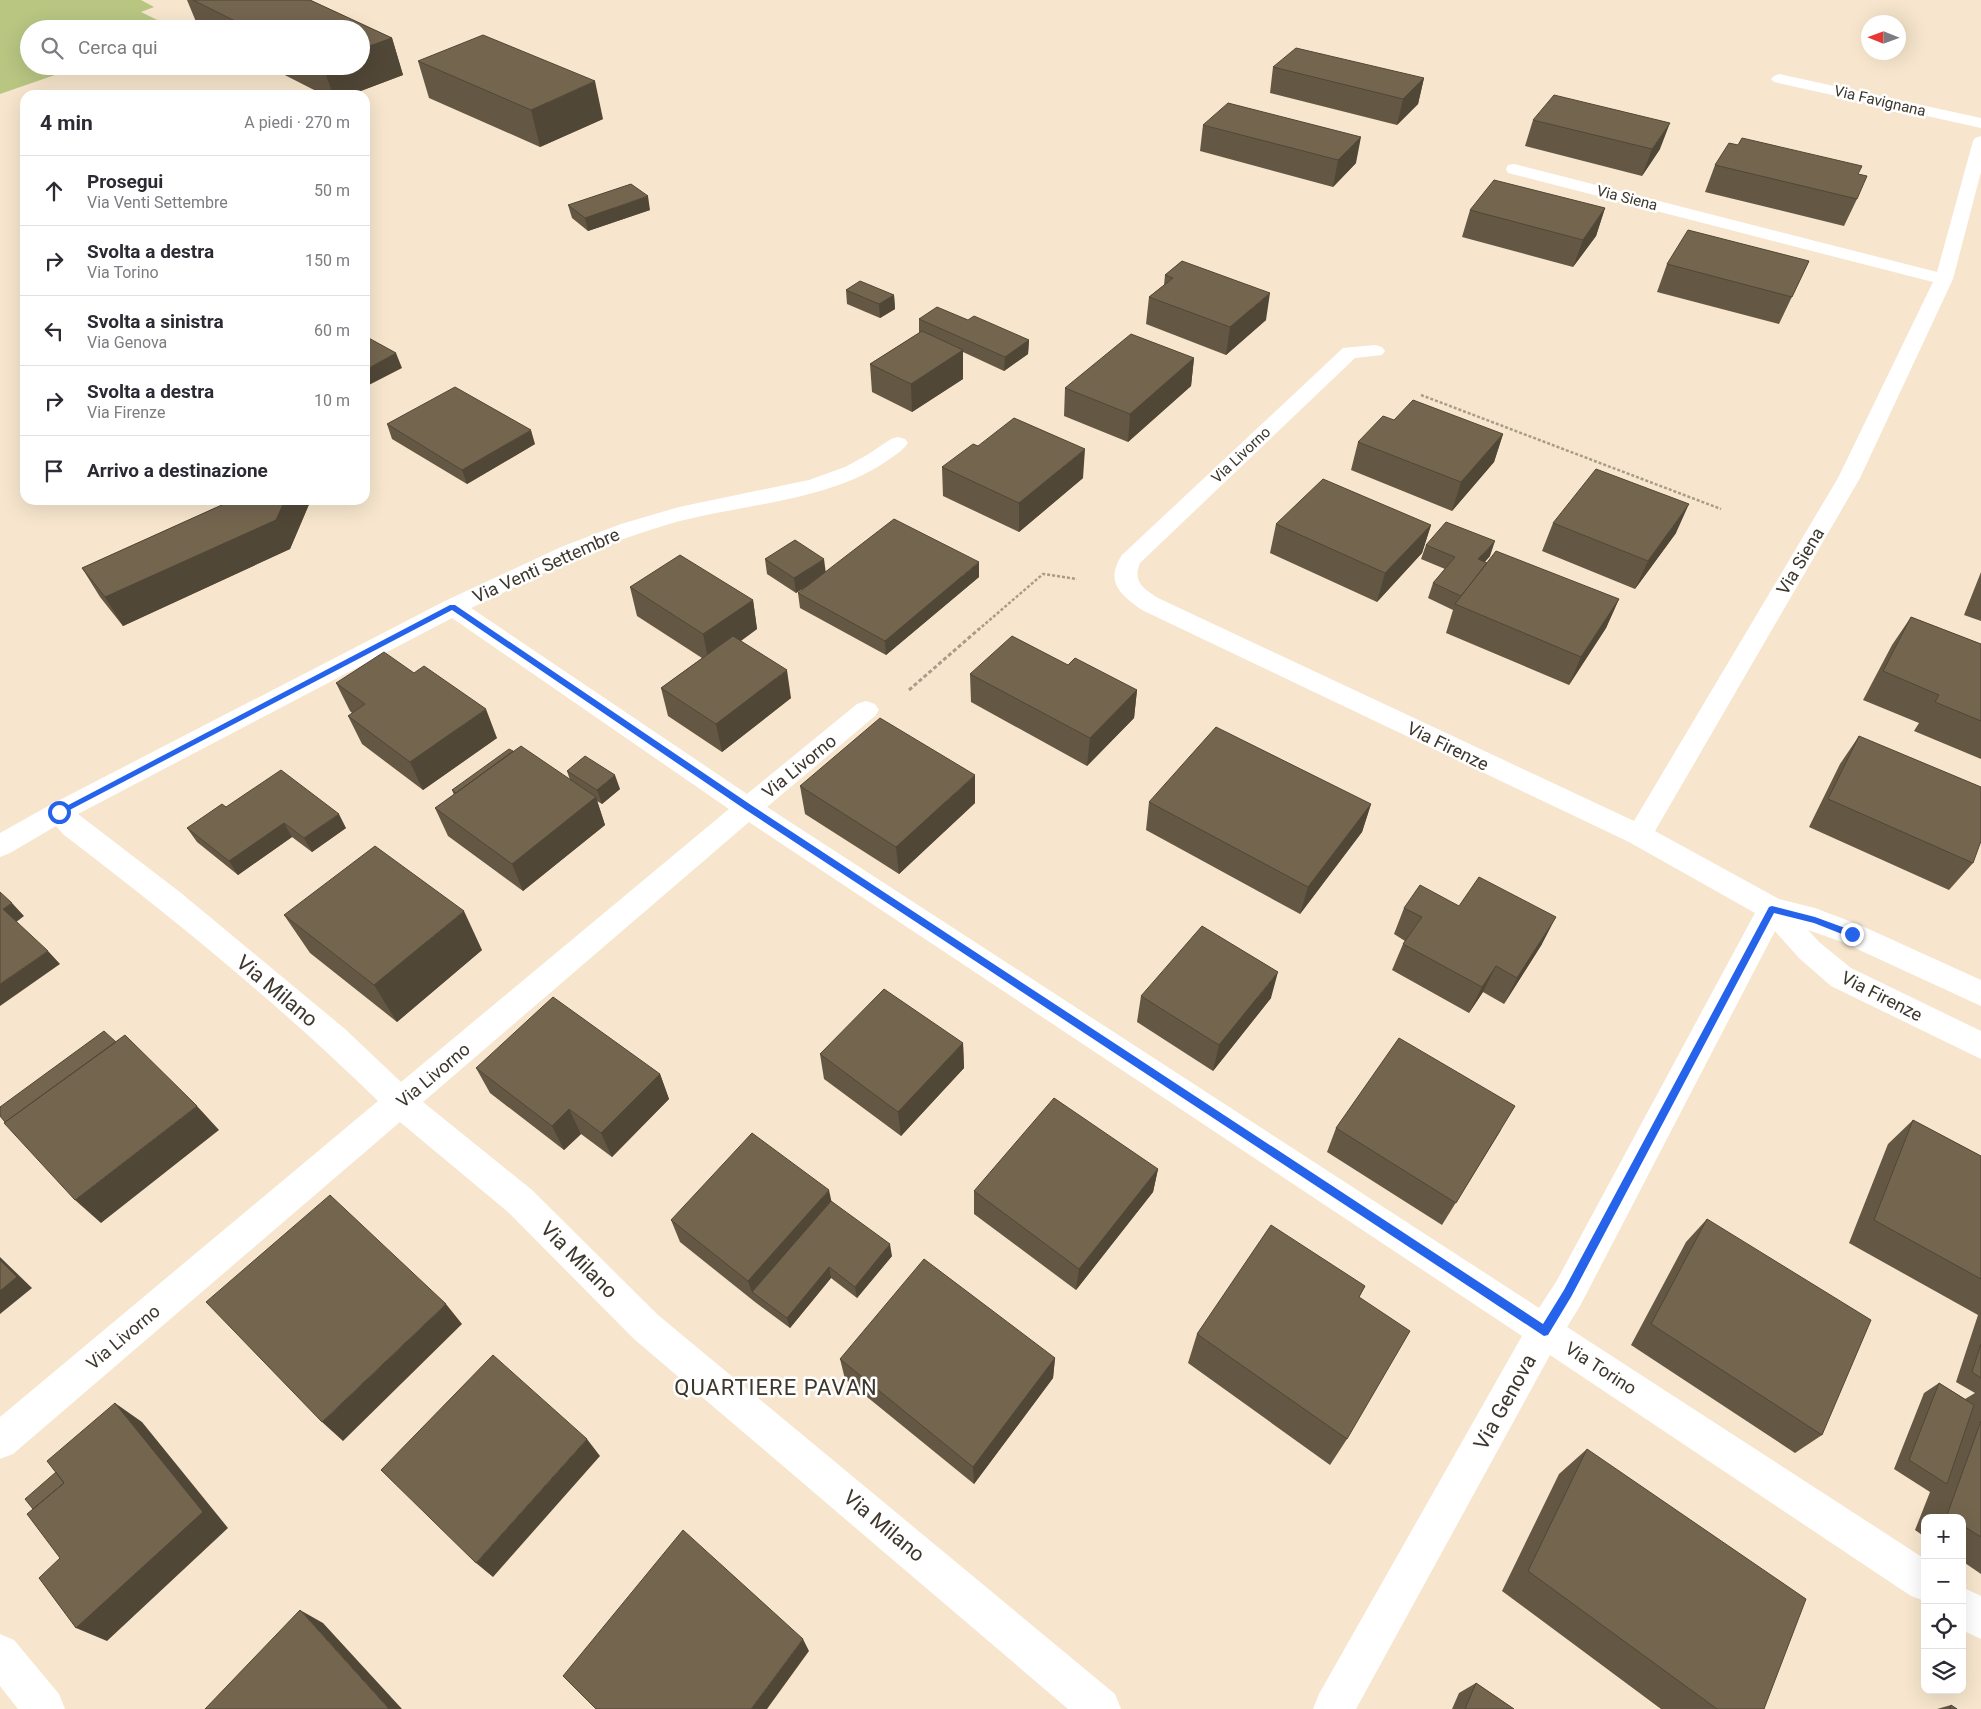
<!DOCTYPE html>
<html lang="it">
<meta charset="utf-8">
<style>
body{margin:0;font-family:Roboto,sans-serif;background:#f2f2f3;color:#2b2b33}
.controls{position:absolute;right:15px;bottom:15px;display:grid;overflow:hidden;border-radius:10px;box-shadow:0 5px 20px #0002}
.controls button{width:45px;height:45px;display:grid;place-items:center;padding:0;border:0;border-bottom:1px solid #e1e1e2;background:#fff;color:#2b2b33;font:25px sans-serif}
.compass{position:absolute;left:1861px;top:15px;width:45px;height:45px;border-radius:50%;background:#fff;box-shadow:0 5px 20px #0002;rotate:271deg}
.stop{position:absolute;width:15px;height:15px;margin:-11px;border:4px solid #2563eb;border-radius:50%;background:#fff}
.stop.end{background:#2563eb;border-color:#fff;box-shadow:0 1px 5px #0008}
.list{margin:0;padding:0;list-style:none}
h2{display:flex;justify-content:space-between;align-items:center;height:65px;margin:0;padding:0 20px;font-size:21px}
h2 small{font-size:16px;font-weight:400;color:#7c7c81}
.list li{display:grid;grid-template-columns:32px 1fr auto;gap:15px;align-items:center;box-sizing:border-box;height:70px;padding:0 20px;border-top:1px solid #e1e1e2}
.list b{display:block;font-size:19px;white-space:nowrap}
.list p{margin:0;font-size:16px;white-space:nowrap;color:#7c7c81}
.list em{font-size:16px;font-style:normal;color:#7c7c81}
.icon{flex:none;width:28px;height:28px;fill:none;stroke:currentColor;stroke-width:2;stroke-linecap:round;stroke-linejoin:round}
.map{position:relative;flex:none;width:1981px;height:1709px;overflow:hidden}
.search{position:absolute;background:#fff;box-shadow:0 5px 20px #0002;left:20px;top:20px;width:350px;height:55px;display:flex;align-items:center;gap:12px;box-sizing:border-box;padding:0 18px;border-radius:28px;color:#7c7c81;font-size:19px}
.panel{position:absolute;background:#fff;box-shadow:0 5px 20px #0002;left:20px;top:90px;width:350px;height:415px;border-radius:15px}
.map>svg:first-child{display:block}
</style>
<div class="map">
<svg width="1981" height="1709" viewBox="0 0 1981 1709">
<rect width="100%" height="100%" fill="#f7e6cd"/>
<path fill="#b8c682" d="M0 0H141L154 7 141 12 176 29H29V66H81L0 94Z"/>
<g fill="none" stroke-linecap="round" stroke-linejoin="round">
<path stroke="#a89c89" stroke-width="2.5" stroke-dasharray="3 2" stroke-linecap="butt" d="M1421 395 1721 509
M978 630 1043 574 1077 579"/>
<path stroke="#a89c89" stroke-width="3" stroke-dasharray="4 2.5" stroke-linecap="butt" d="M909 690 979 629"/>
<path fill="#fff" fill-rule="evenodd" d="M1779 74 1981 118V128L1774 82 1771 79 1774 76Z
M1981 136V172L1953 279 1860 478 1655 831 1779 899 1815 908 1862 926 1981 980V1006L1842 942 1808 930 1819 942 1851 968 1981 1031V1059L1831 986 1799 958 1775 931 1580 1306 1567 1327 1925 1559V1601L1911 1596 1550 1355 1356 1709H1313L1319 1694 1522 1336 749 822 423 1102 532 1190 658 1315 1115 1694 1121 1709H1068L634 1339 508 1212 400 1122 13 1454 0 1459V1417L378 1101C280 1005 174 919 64 835L56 826 10 853 0 857V833L50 805 445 601 561 547 621 524 679 507 809 480 845 467 867 455 891 439 898 437 905 439 908 443C904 449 898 453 891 458 837 498 757 503 693 518 674 522 656 528 638 534 580 553 526 582 471 608L747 794 857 704 866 701 875 704 879 710 875 716 767 807 1539 1308 1556 1282 1755 913 1629 842 1142 610C1119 594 1105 581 1122 555L1343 348 1375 345 1382 347 1385 351 1382 355 1355 358 1140 563C1132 582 1144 589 1158 598L1634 821 1838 478 1933 282 1508 173 1506 169 1508 165 1514 164 1937 272 1973 141 1975 138ZM452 618 729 809 401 1082 345 1029 181 893 78 814Z
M1962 1587 1981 1596V1639L1962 1630Z
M0 1634 14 1640 59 1694 65 1709H18L0 1686Z"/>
</g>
<path fill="#645744" d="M187 0H310L392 38 403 75 350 95H324L267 66H361V29H199Z
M418 61 603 119 540 147 429 98Z
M1273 67 1424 78 1418 104 1397 125 1270 93Z
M1533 120 1660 149 1642 176 1525 146Z
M1203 125 1356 163 1333 187 1200 151Z
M1738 145 1858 174 1857 199 1844 226 1705 192 1715 165Z
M568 205 650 210 588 231 572 218Z
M1605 208 1596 236 1573 267 1462 237 1470 210Z
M1182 261 1266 320 1226 355 1146 324 1149 297 1164 285 1165 275Z
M1809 261 1779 324 1657 292 1667 264Z
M846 290 894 295 895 309 880 318 847 304Z
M919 319 968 320 1029 340 1028 354 1004 371 963 352V379L912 412 872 392 870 364 919 333Z
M1194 358 1191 386 1128 442 1064 416 1065 388Z
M1394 420 1503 434 1494 462 1452 511 1351 470 1358 442Z
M387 424 535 444 467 484 392 439Z
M978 446 1083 478 1019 532 943 496 942 467Z
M226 500H309L310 502 290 549 123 626 100 597 82 568 224 504Z
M1553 523 1676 533 1635 589 1542 551Z
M1276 524 1431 525 1422 553 1377 602 1270 553Z
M1426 545 1490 556 1485 562 1619 599 1606 628 1569 685 1446 633 1453 610 1428 598 1433 583 1445 569 1421 559Z
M765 559 826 572 979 577 886 655 800 608 798 593 809 585 796 593 767 574Z
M1981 572V621L1964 615Z
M630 587 753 600 757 629 741 641 791 698 722 752 668 716 661 688 702 658 637 616Z
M1911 617 1981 644V759L1914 731 1919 723 1863 700 1892 645Z
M1068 665 1137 690 1134 718 1087 766 971 702 970 674Z
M336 683 497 738 423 790 362 744 348 716 352 713 350 711Z
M1859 736 1973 863 1949 890 1809 827 1840 764Z
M513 751 570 780 567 771 620 789 602 804 597 801 605 825 523 891 448 836 435 808 454 795 452 790Z
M800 786 975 803 899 874 805 814Z
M1149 802 1371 804 1362 832 1300 914 1146 830Z
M226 807 346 828 312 852 292 837 238 875 197 842 187 828Z
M1459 906 1542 944 1504 1004 1483 992 1469 1013 1392 970 1403 944 1405 941 1394 934 1404 908Z
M284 915 482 950 397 1022 310 953Z
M1141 996 1271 998 1213 1071 1137 1022Z
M963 1043 964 1068 901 1136 824 1079 820 1054Z
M476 1068 660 1074 669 1099 612 1157 581 1134 564 1150 490 1093Z
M1913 1120 1981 1156V1574L1962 1561V1518H1925V1537L1915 1530 1930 1492 1894 1469 1924 1393 1939 1383 1965 1399 1975 1393 1956 1382 1978 1315 1849 1243 1888 1144Z
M1336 1128 1501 1130 1442 1225 1327 1152Z
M1158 1169 1153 1192 1076 1290 974 1214V1191Z
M831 1201 892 1256 857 1298 831 1278 790 1328 755 1302 680 1242 671 1220Z
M1707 1219 1822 1435 1795 1453 1631 1345 1686 1242Z
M1365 1286 1359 1297 1347 1439 1330 1465 1188 1363 1197 1334Z
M1055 1358 1053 1378 974 1484 845 1379 840 1359Z
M1587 1449 1764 1709H1661L1502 1591 1559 1474Z
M1476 1683 1514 1709H1452L1459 1693Z
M1951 1705 1957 1709H1937Z"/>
<path fill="#514737" d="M392 38 403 75 350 95H333L323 66H361V49Z
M1424 78 1418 104 1397 125 1403 99Z
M595 81 603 119 540 147 531 110Z
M1670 123 1660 149 1642 176 1652 149Z
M1361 137 1356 163 1333 187 1338 160Z
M648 196 650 210 588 231 585 218Z
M1605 208 1596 236 1573 267 1583 240Z
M1270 293 1266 320 1226 355 1230 327Z
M894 295 895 309 880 318 879 304Z
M1029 340 1028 354 1004 371 1005 357Z
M963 350V379L912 412 911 384Z
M396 353 402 368 365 387V370Z
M1194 358 1191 386 1128 442 1130 414Z
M531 430 535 444 467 484 462 470Z
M1503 434 1494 462 1452 511 1461 482Z
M1085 449 1083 478 1019 532V503Z
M285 500H309L310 502 290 549 123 626 105 597Z
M1689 504 1676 533 1635 589 1648 561Z
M1431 525 1422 553 1377 602 1385 573Z
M1495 541 1490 556 1473 574 1478 559Z
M824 559 826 574 796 593 794 578Z
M979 562V577L886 655 885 641Z
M1619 599 1606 628 1569 685 1581 657Z
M753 600 757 629 709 663 703 634Z
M787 670 791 698 722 752 716 724Z
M1137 690 1134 718 1087 766 1090 738Z
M486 709 497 738 423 790 410 762Z
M615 775 620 789 602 804 597 790Z
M975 775V803L899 874 896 847Z
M596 797 605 825 523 891 512 864Z
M1371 804 1362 832 1300 914 1308 887Z
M339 814 346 828 312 852 304 838Z
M284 823 292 837 238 875 229 861Z
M12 903 24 916 15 923 3 909Z
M464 911 482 950 397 1022 374 985Z
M1556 917 1542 944 1504 1004 1517 978Z
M48 951 60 964 0 1006V984Z
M1496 966 1483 992 1469 1013 1482 987Z
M1278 972 1271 998 1213 1071 1219 1045Z
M963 1043 964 1068 901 1136 898 1112Z
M660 1074 669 1099 612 1157 601 1133Z
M197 1106 219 1130 101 1223 75 1200Z
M569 1109 581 1134 564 1150 552 1126Z
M1158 1169 1153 1192 1076 1290 1079 1269Z
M829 1190 834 1213 752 1292 748 1281Z
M890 1244 892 1256 857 1298 855 1287Z
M0 1257 32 1288 0 1314Z
M829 1267 831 1278 790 1328 787 1318Z
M446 1304 462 1324 343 1441 322 1422Z
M1055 1358 1053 1378 974 1484 973 1467Z
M115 1403 142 1422 228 1528 107 1641 76 1628Z
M587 1439 600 1456 493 1577 476 1563Z
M300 1610 323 1623 402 1709H389Z
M803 1639 809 1651 767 1709H751Z"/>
<path fill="#74654f" stroke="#514737" d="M193 0H310L392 38 361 49V29H251Z
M483 35 595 81 531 110 418 61Z
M1296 48 1424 78 1403 99 1273 67Z
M1554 95 1670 123 1652 149 1533 120Z
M1228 103 1361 137 1338 160 1203 125Z
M1742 138 1862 166 1858 174 1867 176 1857 199 1715 165 1729 143 1738 145Z
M1494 180 1605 208 1583 240 1470 210Z
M631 184 648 196 585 218 568 205Z
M1688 230 1809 261 1792 297 1667 264Z
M1182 261 1270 293 1230 327 1149 297 1173 278 1165 275Z
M860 281 894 295 879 304 846 290Z
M937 307 968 320 974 316 1029 340 1005 357 919 319Z
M922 331 963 350 911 384 870 364Z
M1131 334 1194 358 1130 414 1065 388Z
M365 336 396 353 365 370Z
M455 387 531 430 462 470 387 424Z
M1413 400 1503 434 1461 482 1358 442 1383 416 1394 420Z
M1014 418 1085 449 1019 503 942 467 973 444 978 446Z
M1596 469 1689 504 1648 561 1553 523Z
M1323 479 1431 525 1385 573 1276 524Z
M226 500H285L276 520 105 597 82 568 224 504Z
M894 519 979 562 885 641 798 593Z
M1446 522 1495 541 1478 559 1487 563 1461 596 1433 583 1455 557 1426 545Z
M795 540 824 559 794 578 765 559Z
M1496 551 1619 599 1581 657 1455 604Z
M680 555 753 600 703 634 630 587Z
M1911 617 1981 644V721L1935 702 1939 695 1883 671Z
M733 636 787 670 716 724 661 688Z
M1012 636 1068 665 1075 658 1137 690 1090 738 970 674Z
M384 652 414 673 424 666 486 709 410 762 348 716 365 704 336 683Z
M880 718 975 775 896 847 800 786Z
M1216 727 1371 804 1308 887 1149 802Z
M1859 736 1981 787V841L1973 863 1828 799Z
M521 746 596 797 512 864 435 808Z
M509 749 513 751 456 793 452 790Z
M585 756 615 775 597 790 567 771Z
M281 770 339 814 304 838 284 823 229 861 187 828 222 804 226 807Z
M375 846 464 911 374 985 284 915Z
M1479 877 1556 917 1517 978 1496 966 1482 987 1403 944 1422 917 1404 908 1420 885 1459 906Z
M0 892 12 903 3 909 48 951 0 984Z
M1202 926 1278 972 1219 1045 1141 996Z
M884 989 963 1043 898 1112 820 1054Z
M553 997 660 1074 601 1133 569 1109 552 1126 476 1068Z
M104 1031 116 1042 5 1122 0 1116V1107Z
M125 1035 197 1106 75 1200 4 1123Z
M1399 1038 1515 1106 1456 1203 1336 1128Z
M1054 1098 1158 1169 1079 1269 974 1191Z
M1913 1120 1981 1156V1279L1874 1220Z
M752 1133 829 1190 748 1281 671 1220Z
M330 1195 446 1304 322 1422 206 1302Z
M831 1201 890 1244 855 1287 829 1267 787 1318 752 1292Z
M1707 1219 1871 1320 1822 1435 1651 1324Z
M1271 1225 1365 1286 1359 1297 1410 1331 1347 1439 1197 1334Z
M924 1259 1055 1358 973 1467 840 1359Z
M0 1260 17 1277 0 1291Z
M1981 1344V1378L1972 1372Z
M493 1355 587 1439 476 1563 381 1470Z
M1939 1383 1974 1405 1947 1484 1909 1460Z
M115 1403 203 1512 76 1628 39 1578 60 1558 27 1514 64 1483 47 1461Z
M1981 1421V1537L1962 1525V1518H1952L1947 1515Z
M1587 1449 1806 1599 1764 1709H1717L1528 1571Z
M56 1472 64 1483 33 1509 25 1499Z
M683 1530 803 1639 751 1709H596L563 1676Z
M300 1610 389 1709H205Z
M1476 1683 1514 1709H1465Z
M1951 1705 1957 1709H1950Z"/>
<path fill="#2563eb" d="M450 605H455L751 805 1543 1324 1564 1290 1769 907 1772 906 1815 917 1856 932 1857 934 1852 938 1814 923 1774 913 1571 1297 1548 1335 1544 1336 746 810 452 610 62 814H56L55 812Z"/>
<g text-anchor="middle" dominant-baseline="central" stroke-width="5" stroke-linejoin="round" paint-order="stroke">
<g font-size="15" fill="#3d372d" stroke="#fff">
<text transform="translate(1880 101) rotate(13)">Via Favignana</text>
<text transform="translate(1627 198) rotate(14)">Via Siena</text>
<text transform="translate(1241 455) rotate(-43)">Via Livorno</text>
</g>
<g font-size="18" fill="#3d372d" stroke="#fff">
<text transform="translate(1800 561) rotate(-59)">Via Siena</text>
<text transform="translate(546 565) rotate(-24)">Via Venti Settembre</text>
<text transform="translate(1448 746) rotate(26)">Via Firenze</text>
<text transform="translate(799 766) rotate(-39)">Via Livorno</text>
<text transform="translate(1882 996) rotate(27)">Via Firenze</text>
<text transform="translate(433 1075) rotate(-40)">Via Livorno</text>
<text transform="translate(123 1337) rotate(-40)">Via Livorno</text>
<text transform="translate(1601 1368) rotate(33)">Via Torino</text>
</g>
<g font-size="21" fill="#3d372d" stroke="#fff">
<text transform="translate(277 991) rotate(40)">Via Milano</text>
<text transform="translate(579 1260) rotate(45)">Via Milano</text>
<text transform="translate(1505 1402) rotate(-61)">Via Genova</text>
<text transform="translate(884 1526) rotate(40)">Via Milano</text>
</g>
<g font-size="22" letter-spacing="1" fill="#3d372d" stroke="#fff">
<text x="776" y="1387">QUARTIERE PAVAN</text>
</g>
</g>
</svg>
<div class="controls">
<button>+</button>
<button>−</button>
<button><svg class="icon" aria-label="locate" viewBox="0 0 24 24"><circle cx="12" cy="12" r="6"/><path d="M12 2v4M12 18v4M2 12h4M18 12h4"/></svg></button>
<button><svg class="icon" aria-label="layers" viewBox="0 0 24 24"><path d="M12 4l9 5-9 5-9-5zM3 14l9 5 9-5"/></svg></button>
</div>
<svg class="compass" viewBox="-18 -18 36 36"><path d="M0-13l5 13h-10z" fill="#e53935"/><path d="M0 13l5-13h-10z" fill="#7c7c81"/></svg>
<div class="stop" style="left:59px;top:812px"></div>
<div class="stop end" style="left:1852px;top:934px"></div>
<div class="search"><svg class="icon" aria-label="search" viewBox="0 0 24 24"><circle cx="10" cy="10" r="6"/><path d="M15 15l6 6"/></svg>Cerca qui</div>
<section class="panel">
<h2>4 min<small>A piedi · 270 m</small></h2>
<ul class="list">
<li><svg class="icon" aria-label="ahead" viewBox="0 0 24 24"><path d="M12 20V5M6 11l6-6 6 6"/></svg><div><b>Prosegui</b><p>Via Venti Settembre</p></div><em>50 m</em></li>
<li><svg class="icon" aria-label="right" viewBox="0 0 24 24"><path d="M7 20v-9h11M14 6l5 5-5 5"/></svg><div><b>Svolta a destra</b><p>Via Torino</p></div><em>150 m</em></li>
<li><svg class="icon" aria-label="left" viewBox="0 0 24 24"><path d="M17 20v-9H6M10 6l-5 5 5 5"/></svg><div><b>Svolta a sinistra</b><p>Via Genova</p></div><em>60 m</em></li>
<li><svg class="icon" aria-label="right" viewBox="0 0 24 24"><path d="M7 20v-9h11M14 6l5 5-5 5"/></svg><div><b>Svolta a destra</b><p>Via Firenze</p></div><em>10 m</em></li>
<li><svg class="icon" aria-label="arrive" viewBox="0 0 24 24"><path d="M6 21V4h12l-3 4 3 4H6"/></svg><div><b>Arrivo a destinazione</b></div></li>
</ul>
</section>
</div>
